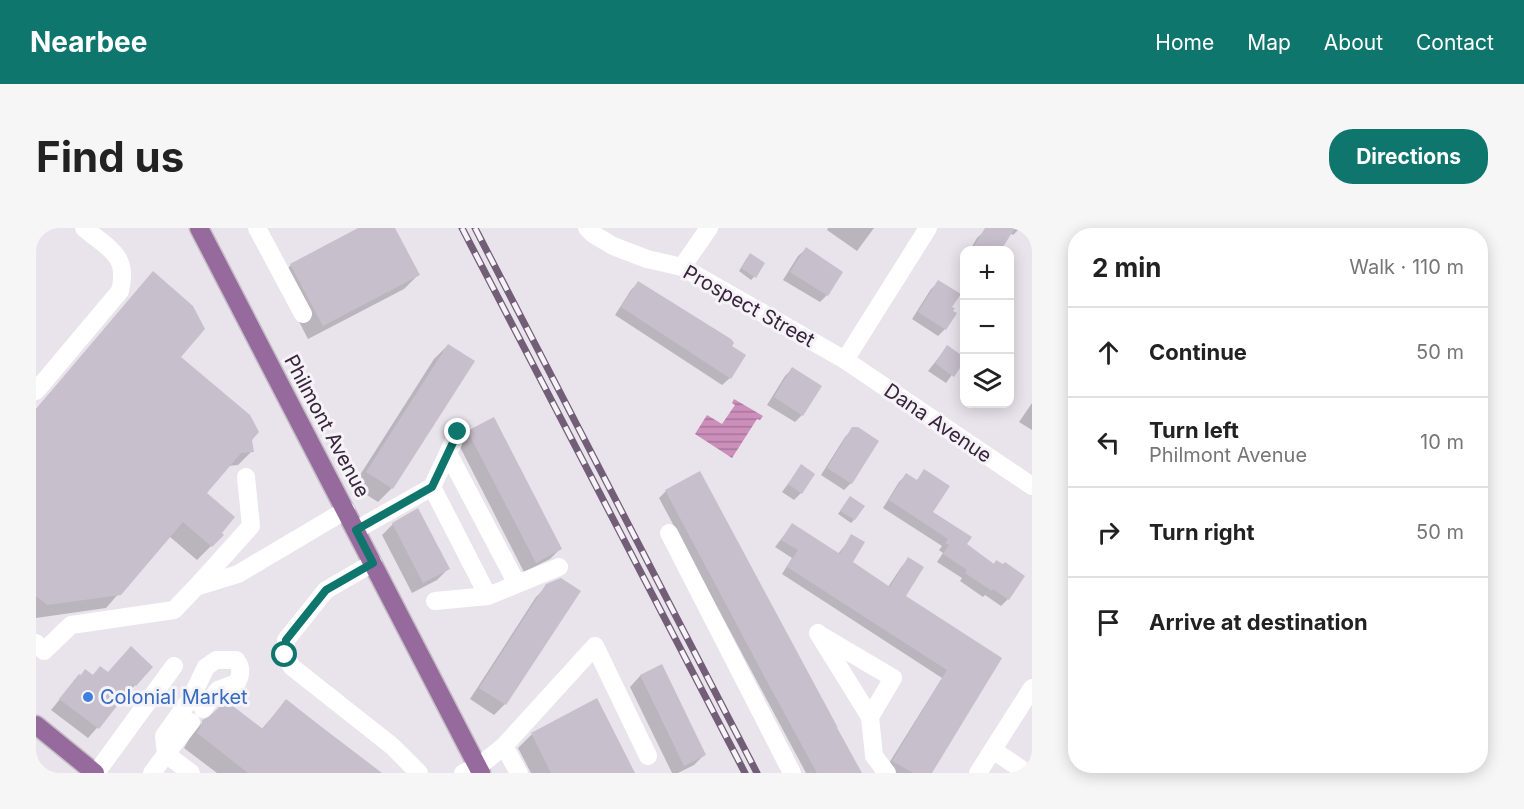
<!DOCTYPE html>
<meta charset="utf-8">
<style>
body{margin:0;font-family:Inter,sans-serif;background:#f6f6f6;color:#222}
.controls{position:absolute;right:18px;top:18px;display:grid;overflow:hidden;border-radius:12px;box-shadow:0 3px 15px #0003}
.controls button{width:54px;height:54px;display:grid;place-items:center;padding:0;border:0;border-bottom:2px solid #e0e0e0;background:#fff;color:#222;font:30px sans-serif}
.stop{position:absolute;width:18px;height:18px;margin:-14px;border:4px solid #0f766e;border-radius:50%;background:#fff}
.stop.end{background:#0f766e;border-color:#fff;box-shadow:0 2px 6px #0008}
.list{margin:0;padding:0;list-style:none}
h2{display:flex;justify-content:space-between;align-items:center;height:78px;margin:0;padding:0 24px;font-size:26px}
h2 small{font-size:20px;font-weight:400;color:#767676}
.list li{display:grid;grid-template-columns:39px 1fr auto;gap:18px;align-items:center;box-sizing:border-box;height:90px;padding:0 24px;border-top:2px solid #e0e0e0}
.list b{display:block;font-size:22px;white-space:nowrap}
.list p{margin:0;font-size:20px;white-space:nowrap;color:#767676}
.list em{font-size:20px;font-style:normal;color:#767676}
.icon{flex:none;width:33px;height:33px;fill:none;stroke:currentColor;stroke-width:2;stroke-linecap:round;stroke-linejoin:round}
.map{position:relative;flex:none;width:996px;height:545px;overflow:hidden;border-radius:24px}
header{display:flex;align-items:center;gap:36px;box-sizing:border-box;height:84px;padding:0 30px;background:#0f766e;color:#fff}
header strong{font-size:28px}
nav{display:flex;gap:33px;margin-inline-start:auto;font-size:21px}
.intro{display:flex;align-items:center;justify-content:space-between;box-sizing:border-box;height:144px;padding:0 36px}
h1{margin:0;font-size:42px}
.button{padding:15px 27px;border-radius:24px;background:#0f766e;color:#fff;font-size:21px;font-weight:700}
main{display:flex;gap:36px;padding:0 36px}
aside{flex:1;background:#fff;border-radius:24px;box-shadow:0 3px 15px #0003}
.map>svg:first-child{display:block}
</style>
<header>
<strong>Nearbee</strong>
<nav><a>Home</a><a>Map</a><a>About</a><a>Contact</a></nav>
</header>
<div class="intro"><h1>Find us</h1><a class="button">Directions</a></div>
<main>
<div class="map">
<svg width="996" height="545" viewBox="0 0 996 545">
<defs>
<pattern id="water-rules" width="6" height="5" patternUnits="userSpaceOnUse" patternTransform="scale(1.5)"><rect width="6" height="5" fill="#cc8fbb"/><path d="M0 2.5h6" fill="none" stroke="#a77599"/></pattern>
</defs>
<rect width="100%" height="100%" fill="#e9e3eb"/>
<path fill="url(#water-rules)" d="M698 171 727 188 724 192 721 191 696 230 659 206 671 187 686 196 699 177 696 175Z"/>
<path fill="#0003" d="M325 0H357L382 47 368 61 272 111 241 51 255 37Z
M792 0H838L821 23 791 2Z
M952 0H984L977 7 974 5 963 22H934L941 10Z
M770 21 791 67 784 74 747 52 762 28Z
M711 30 718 49 715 52 703 43Z
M117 46 143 129 214 212 216 223 202 237 192 238 169 265 186 307 161 332 133 308 70 380 0 390V181Z
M903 54 914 79 909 101 902 108 876 91 895 61Z
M602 55 694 150 686 157 579 87 595 62Z
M412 117 437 134 356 260 342 274 317 258 398 131Z
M911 119 928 130 910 155 892 143Z
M756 141 766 187 759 194 731 177 749 148Z
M996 175V202L983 194Z
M817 201 815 255 808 262 785 247 809 209Z
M434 203 525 320 514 331 488 344 423 217V214Z
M765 238V265L758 272 746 264Z
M889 243 895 284 929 316 957 337 960 334 967 338 972 371 965 378 949 367 947 369 924 353 926 350 901 334 907 325 903 322 906 318 847 280 863 254 870 247 880 253Z
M664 245 825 545H770L623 270 630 263Z
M811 273 818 292 815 295 802 286Z
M357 296 412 341 401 352 376 365 346 307Z
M756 297 802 326 816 308 814 335 852 359 866 338 873 331 867 369 964 431 894 545H858L850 540 906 450 746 346 756 330 739 319Z
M511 358 469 476 458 487 434 471 500 369Z
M625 438 669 526 658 537 642 545H636L594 459 604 448Z
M115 439 52 510 15 482 43 448H56L64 440 71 445Z
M560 472 597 545H495L482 520 496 506Z
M250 473 343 545H181L148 520 153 511 152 508 189 474 225 502Z"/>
<path fill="#c8bfcc" d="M322 0H359L384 47 287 98 254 36Z
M949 0H979L965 22H945L938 18Z
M770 19 807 44 792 68 754 44Z
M714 25 729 35 720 50 705 40Z
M117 43 157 78 169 101 145 129 214 187 223 204 216 212 218 224 205 225 171 265 199 289 186 305 188 307 176 319 147 294 85 367 11 377 0 368V181Z
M902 52 925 66 916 79 919 80 917 83 921 85 910 102 882 84Z
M602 53 695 111 698 115 696 118 710 127 695 151 585 79Z
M412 116 439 133 357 261 330 244Z
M911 117 928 129V134L918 149 899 135Z
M756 139 786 158 767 188 738 169Z
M458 189 526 321 500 335 433 206V202Z
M816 199H822L843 213 816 256 791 240Z
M765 236 779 246 766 266 752 256Z
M888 241 914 258 897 284 936 309 931 316 958 336 960 332 967 336 969 334 989 348 973 372 957 361 956 363 929 345 931 342 907 326 913 317 909 315 912 311 853 272 870 245 881 252Z
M664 243 802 500 800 498 826 545H781L734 459 629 262Z
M814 268 829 278 819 292 804 283Z
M382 280 414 341 387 355 356 295Z
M756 295 804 326 815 306 829 314 817 334 854 359 872 329 888 339 870 368 966 430 896 545H877L856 533 911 442 751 339 762 322 745 312Z
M525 350 545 363 470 477 443 460 510 356Z
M95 418 117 439 100 458 98 456 63 501 23 471 43 446 45 447 49 441 57 447 64 438 72 444Z
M626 436 670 527 648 538 604 447Z
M561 470 599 545H515L495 505Z
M250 471 287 500 346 545H212L161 505 166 496V492L175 488 189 472 227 501Z"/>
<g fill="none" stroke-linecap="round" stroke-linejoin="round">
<g stroke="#c3bdc4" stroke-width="21">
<path id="major" d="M163 0 445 545
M0 497 59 545"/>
</g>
<path stroke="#fff" stroke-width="18" d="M221 0 267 86
M551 0 557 6 577 18 611 31 646 39 809 132 996 258
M646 39 673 0
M809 132 892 0
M0 163 84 63C93 27 73 21 48 0
M412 225 481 356
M396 259 452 368 523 339
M320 302 396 259 422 204
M633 305 756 545
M337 335 290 362 250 412 249 427 256 439 356 518 383 545
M161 358 215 298 210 249
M399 373 452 368
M782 405 834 489 838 528 851 545
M786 408 857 450 834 489
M0 415 8 423 35 397 138 382 160 359 202 346 310 282
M155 494 130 526 128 508 155 470 170 439 180 432H200C206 440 205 446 201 455L182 462 167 481
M468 518 483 545
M957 522 985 541 986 545
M60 545 138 438
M116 545 130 526 155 545
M427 545 442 539 468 518 559 418 612 528
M942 545 996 460"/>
<use href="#major" stroke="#976a9e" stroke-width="18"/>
<g stroke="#735e77" stroke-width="7">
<path id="rail" d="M426 0 709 545
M439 0 721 545"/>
</g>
<use href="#rail" stroke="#f6f3f8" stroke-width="4.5" stroke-dasharray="14" stroke-linecap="butt"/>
</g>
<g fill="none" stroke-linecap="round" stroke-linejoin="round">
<path stroke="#0f766e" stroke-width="8" d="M249 427 250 412 290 362 337 335 320 302 396 259 422 204"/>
</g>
<circle fill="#3f7fe0" stroke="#f6f3f8" stroke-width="2" cx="52" cy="469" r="6"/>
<g text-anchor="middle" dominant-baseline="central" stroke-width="6" stroke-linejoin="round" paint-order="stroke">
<g font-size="20" fill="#38243b" stroke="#f6f3f8">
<text transform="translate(713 78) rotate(29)">Prospect Street</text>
<text transform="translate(902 195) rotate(34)">Dana Avenue</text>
<text transform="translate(291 198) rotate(62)">Philmont Avenue</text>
</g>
<g font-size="20" fill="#366cbe" stroke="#f6f3f8" text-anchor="start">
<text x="64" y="469">Colonial Market</text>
</g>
</g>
</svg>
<div class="controls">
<button>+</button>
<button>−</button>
<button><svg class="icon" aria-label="layers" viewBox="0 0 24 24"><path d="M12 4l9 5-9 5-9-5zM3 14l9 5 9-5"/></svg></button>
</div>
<div class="stop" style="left:249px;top:427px"></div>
<div class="stop end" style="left:422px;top:204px"></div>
</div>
<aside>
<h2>2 min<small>Walk · 110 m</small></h2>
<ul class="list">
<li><svg class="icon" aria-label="ahead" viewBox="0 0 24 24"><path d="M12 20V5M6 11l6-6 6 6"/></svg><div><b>Continue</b></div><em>50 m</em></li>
<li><svg class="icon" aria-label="left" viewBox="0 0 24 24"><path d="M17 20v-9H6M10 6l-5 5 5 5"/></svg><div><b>Turn left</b><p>Philmont Avenue</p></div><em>10 m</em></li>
<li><svg class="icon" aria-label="right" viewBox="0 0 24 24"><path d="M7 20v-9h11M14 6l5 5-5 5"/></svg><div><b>Turn right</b></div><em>50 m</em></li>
<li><svg class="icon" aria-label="arrive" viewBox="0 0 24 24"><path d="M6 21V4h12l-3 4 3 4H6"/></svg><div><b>Arrive at destination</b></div></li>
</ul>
</aside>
</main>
